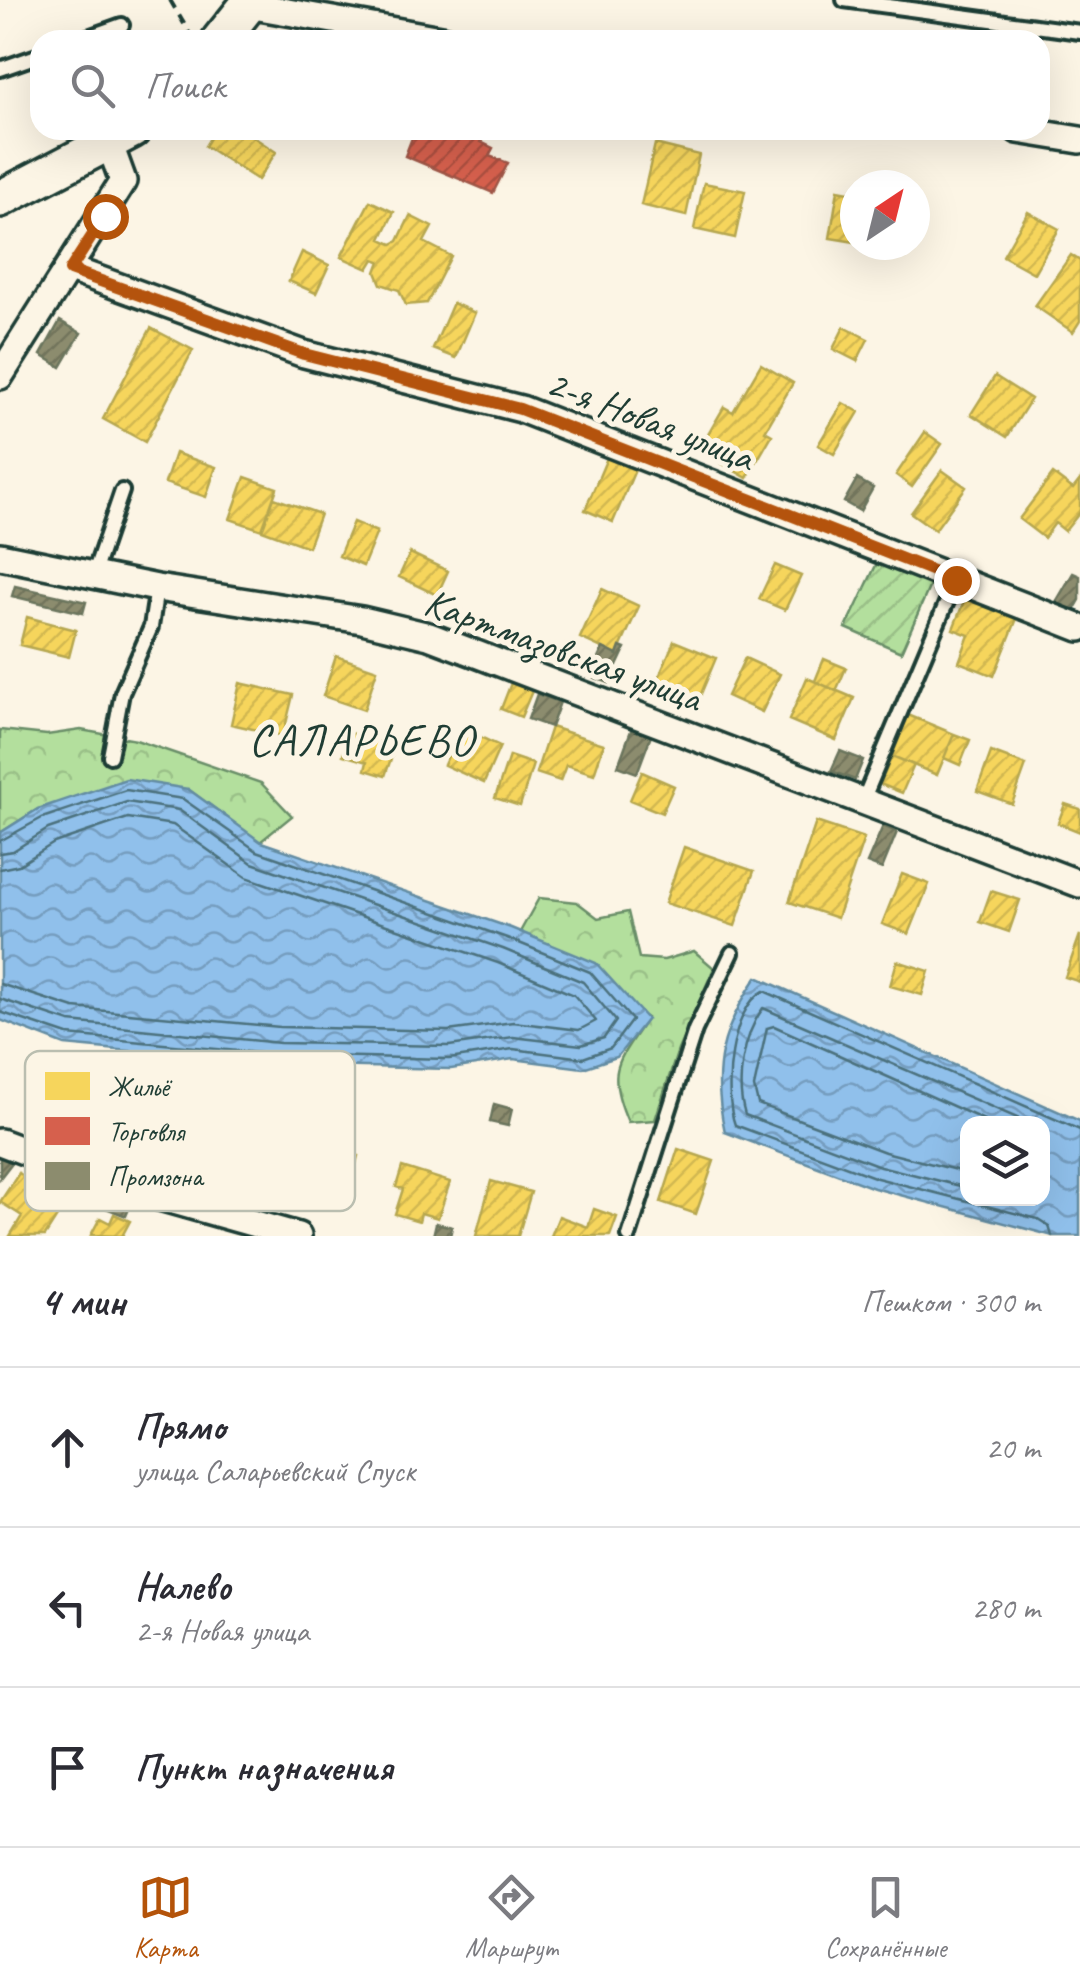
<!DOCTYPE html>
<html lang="ru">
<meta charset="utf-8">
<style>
body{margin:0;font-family:Caveat,sans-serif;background:#f2f2f3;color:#2b2b33}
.controls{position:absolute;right:30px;bottom:30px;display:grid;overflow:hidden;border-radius:20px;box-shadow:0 10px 40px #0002}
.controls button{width:90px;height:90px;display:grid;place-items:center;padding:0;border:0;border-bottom:2px solid #e1e1e2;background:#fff;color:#2b2b33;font:50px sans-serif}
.compass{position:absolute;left:840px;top:170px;width:90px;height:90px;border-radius:50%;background:#fff;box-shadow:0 10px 40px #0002;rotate:35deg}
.stop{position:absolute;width:30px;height:30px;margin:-22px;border:8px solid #b45309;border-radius:50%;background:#fff}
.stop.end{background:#b45309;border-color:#fff;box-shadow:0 2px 10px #0008}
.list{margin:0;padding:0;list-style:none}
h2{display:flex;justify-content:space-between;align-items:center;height:130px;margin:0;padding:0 40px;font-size:42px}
h2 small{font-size:32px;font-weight:400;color:#7c7c81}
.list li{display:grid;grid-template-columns:65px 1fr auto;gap:30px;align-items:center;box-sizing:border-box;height:160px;padding:0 40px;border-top:2px solid #e1e1e2}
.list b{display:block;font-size:38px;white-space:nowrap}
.list p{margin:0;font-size:32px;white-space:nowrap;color:#7c7c81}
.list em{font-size:32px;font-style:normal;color:#7c7c81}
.icon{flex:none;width:55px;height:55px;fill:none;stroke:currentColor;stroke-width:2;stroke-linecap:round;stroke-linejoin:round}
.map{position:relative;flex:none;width:1080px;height:1236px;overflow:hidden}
.search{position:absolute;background:#fff;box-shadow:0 10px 40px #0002;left:30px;right:30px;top:30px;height:110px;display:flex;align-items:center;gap:25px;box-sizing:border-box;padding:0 35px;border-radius:30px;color:#7c7c81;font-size:38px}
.sheet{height:610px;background:#fff}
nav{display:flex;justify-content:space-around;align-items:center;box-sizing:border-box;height:140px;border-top:2px solid #e1e1e2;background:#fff;font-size:28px;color:#7c7c81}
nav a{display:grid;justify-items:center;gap:5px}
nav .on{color:#b45309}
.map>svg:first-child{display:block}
</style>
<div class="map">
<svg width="1080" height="1236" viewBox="0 0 1080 1236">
<defs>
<pattern id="forest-crowns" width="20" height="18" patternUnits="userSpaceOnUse" patternTransform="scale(2.5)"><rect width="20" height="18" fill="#b3df9d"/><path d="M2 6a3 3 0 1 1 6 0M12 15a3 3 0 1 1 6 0" fill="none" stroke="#9ac088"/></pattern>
<pattern id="garden-furrows" width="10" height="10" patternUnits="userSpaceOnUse" patternTransform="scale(2.5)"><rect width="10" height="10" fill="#b3df9d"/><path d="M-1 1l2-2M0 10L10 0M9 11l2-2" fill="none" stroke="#9ac088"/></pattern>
<pattern id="water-waves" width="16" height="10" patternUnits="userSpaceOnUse" patternTransform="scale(2.5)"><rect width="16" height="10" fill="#90c0eb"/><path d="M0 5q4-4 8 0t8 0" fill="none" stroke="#759dbf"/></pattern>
<pattern id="homes-hatch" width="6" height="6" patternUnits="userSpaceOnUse" patternTransform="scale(2.5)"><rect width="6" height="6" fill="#f6d55c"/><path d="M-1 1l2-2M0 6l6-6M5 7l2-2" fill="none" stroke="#d2b851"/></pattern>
<pattern id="shops-hatch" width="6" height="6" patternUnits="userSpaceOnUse" patternTransform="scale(2.5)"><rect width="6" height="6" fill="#d6604d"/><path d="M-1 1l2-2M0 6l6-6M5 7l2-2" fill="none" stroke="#ad5041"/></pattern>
<pattern id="industry-hatch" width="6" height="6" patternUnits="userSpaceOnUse" patternTransform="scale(2.5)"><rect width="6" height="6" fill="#8c8c6e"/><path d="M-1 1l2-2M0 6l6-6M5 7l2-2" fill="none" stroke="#72745b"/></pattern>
</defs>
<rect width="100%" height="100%" fill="#fcf5e5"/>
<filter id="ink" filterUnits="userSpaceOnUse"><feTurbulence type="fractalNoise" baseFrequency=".01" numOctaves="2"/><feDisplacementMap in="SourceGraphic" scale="20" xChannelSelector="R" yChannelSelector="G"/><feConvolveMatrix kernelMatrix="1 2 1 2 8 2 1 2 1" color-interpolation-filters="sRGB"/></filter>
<g filter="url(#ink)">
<path fill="url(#forest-crowns)" stroke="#698e68" stroke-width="2.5" d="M0 730 47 735 81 730 136 740 261 783 292 816 260 842 188 789 38 809 0 833Z
M539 898 577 902 598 918 628 912 639 958 664 960 694 951 714 968 678 1050 655 1120 628 1122C605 1069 618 1062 647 1018L520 932Z"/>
<path fill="url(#garden-furrows)" stroke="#698e68" stroke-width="2.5" d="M879 559 931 583 901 652 846 628Z"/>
<path fill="url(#water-waves)" stroke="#638ca2" stroke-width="2.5" fill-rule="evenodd" d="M126 779 188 789 261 842 511 928 596 963 647 1019 617 1057 583 1068 513 1059 451 1069 279 1065 65 1045 0 1020V833L38 809Z
M757 977 1080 1121V1236H1053L874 1188 725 1132C711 1070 721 1029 757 977ZM968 1124H1042V1198H968Z"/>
<path fill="url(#homes-hatch)" stroke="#b6a750" stroke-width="2.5" d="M215 130H243L276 152 258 180 205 146Z
M655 144 699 155 686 216 641 205Z
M704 183 745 191 735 238 694 229Z
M838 190 855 193V242L830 238Z
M370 201 394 212 381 239 392 244 398 241 410 216 432 227 424 242 451 256 427 303 406 305 399 290 381 284 376 272 380 261 374 259 368 269 341 257Z
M1028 212 1059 229 1034 273 1003 256Z
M302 252 329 265 316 293 289 281Z
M1071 255 1080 261V321L1073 332 1035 306Z
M453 303 475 313 456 358 433 349Z
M844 327 868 339 857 361 833 349Z
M151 328 193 350 145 442 103 419Z
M761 364 793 383 765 431 772 435 747 478 699 450 724 407 733 412Z
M995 376 1031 399 1007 437 971 414Z
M843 403 859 412 834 454 818 445Z
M925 432 942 444 912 487 896 475Z
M175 453 216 467 206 497 165 483Z
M607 458 635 470 613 522 585 510Z
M942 470 966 487 935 530 911 513Z
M1053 474 1073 489 1080 480V512L1065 531 1055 523 1044 538 1019 519Z
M245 477 277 488 262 530 230 519Z
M274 498 320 514 308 547 262 530Z
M353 522 377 532 363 566 339 556Z
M410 553 448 571 437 595 399 577Z
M775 565 801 576 785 610 759 599Z
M602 589 639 606 617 655 580 638Z
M966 596 1018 616 994 676 959 662 969 635 953 629Z
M27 617 76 630 69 657 20 645Z
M674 641 716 658 698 701 656 684Z
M336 656 377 670 364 710 323 696Z
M745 658 780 674 762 712 727 696Z
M824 659 846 668 836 691 815 681Z
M807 678 854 698 836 740 789 720Z
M240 683 293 695 283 736 231 724Z
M511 683 532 691 521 717 501 709Z
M908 715 954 734 937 775 892 756Z
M551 727 604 744 594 774 566 765 560 781 536 773Z
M461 728 500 746 484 783 444 765Z
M350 733 395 747 385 776 365 770 367 762 343 755Z
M954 734 970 740 960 765 944 758Z
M991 752 1026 765 1012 804 977 791Z
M509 756 533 764 520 806 495 798Z
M892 756 914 765 902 793 880 784Z
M642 772 674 786 662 813 630 800Z
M1065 804 1080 809V832L1058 823Z
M816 822 864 838 837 918 789 902Z
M684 847 754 871 735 926 665 903Z
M902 874 929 884 909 934 882 924Z
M991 891 1020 900 1009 932 980 922Z
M1080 935V982L1065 977Z
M897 961 929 971 922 995 890 986Z
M310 1143 358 1156 351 1182 344 1180 337 1204 305 1196 308 1184 300 1181Z
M678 1149 714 1161 696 1214 661 1202Z
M402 1167 450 1182 438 1218 421 1213 419 1221 395 1214 403 1189 396 1187Z
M19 1173 59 1200 50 1212 57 1217 45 1236H10L22 1216 0 1202Z
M491 1181 531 1192 518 1236H476Z
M594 1209 617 1217 610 1236H551L559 1216 588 1227Z
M114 1214 130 1221 122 1236 91 1235 100 1218 110 1223Z"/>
<path fill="url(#shops-hatch)" stroke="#9f5646" stroke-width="2.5" d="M415 130H486L481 142 493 148 489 156 508 163 493 193 405 156Z"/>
<path fill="url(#industry-hatch)" stroke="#6b745d" stroke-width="2.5" d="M60 321 81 333 61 367 41 355Z
M857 479 873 488 860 511 844 502Z
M1073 573 1080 576V600L1073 612 1056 602Z
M15 586 86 602 83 613 12 596Z
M620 647 625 649 609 683 590 676 603 648 617 655Z
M537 694 560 702 551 727 528 719Z
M633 725 652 733 637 773 618 766Z
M840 751 863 760 855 780 831 771Z
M883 826 897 832 882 869 867 863Z
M494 1104 512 1109 508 1126 490 1122Z
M0 1149 14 1160 0 1178Z
M106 1194 131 1204 126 1216 101 1206Z
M436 1223 452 1227 450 1236H433Z"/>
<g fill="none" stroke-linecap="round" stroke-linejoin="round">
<path stroke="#4c717d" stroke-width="2.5" d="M0 841 42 818 126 790 183 799 257 851 507 938 590 972 632 1020 611 1048 583 1058 513 1049 449 1059 279 1055 68 1035 0 1012
M0 853 13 851 48 829 127 802 179 810 252 863 503 949 583 982 616 1021 604 1038 581 1045 513 1037 449 1046 280 1043 70 1022 0 999
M0 869 19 865 54 843 128 818 173 825 246 877 498 963 574 995 596 1021 579 1030 513 1022 448 1031 280 1027 74 1008 0 984
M968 1173 885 1152 758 1104 754 1087 767 1028 774 1026 993 1124
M968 1188 880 1166 745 1115C735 1083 743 1036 763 1008L1031 1124
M1052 1236 1049 1226 1038 1219 877 1178 735 1125C723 1093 730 1007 764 991L1080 1130"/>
<g stroke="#1f3d34" stroke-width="20">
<path id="lane" d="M844 0 1080 32
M80 40 122 25
M0 69 40 55
M93 576 122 491
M110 756 122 693 151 627 157 588
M862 803 956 580
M629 1236 695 1030 732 953"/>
</g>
<g stroke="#1f3d34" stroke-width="32">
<path id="street" d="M248 5 446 40
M1018 130 1080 140
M70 269 304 354 521 409 1080 628
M0 376 123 181 110 145
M0 556 157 588 362 620 429 636 1080 884
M0 1142 103 1181 298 1236"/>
</g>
<g stroke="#1f3d34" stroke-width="42">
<path id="secondary" d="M220 40 252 0
M0 199 132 130"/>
</g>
<path stroke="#1f3d34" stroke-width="4" stroke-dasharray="10 8" stroke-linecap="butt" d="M170 0 190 34"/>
<use href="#lane" stroke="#fcf5e5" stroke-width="12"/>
<use href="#street" stroke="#fcf5e5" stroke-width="25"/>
<use href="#secondary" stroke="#fcf5e5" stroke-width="35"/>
</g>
</g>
<g fill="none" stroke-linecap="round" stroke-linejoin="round" filter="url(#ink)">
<path stroke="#b45309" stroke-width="12" d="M105 216 70 270 304 354 520 409 956 580"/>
</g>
<g text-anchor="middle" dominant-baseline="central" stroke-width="10" stroke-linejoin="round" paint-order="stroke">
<g font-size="40" fill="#1f3d34" stroke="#fcf5e5">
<text transform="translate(650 420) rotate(21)">2-я Новая улица</text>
<text transform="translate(563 650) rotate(20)">Картмазовская улица</text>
</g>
<g font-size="45" letter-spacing="2.5" fill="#1f3d34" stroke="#fcf5e5">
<text x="362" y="740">САЛАРЬЕВО</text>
</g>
</g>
<rect x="25" y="1051" width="330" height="160" rx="15" fill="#fcf5e5" stroke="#babeb0" stroke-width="2.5"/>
<rect x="45" y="1072" width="45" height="28" fill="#f6d55c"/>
<rect x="45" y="1117" width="45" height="28" fill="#d6604d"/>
<rect x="45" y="1162" width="45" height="28" fill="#8c8c6e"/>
<g font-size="28" fill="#1f3d34">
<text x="108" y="1096">Жильё</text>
<text x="108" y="1141">Торговля</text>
<text x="108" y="1186">Промзона</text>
</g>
</svg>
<div class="controls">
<button><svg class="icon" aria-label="layers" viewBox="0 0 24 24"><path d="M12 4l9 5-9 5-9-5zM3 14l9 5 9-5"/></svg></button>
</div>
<svg class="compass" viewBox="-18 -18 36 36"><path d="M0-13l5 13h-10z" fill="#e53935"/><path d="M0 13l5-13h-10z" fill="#7c7c81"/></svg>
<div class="stop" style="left:105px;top:216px"></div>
<div class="stop end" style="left:956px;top:580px"></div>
<div class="search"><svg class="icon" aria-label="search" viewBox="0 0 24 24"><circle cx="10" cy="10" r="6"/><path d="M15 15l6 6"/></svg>Поиск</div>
</div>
<section class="sheet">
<h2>4 мин<small>Пешком · 300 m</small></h2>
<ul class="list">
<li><svg class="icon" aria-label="ahead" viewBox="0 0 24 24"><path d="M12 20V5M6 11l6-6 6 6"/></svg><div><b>Прямо</b><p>улица Саларьевский Спуск</p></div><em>20 m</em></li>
<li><svg class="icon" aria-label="left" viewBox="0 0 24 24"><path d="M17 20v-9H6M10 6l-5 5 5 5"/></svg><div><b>Налево</b><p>2-я Новая улица</p></div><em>280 m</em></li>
<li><svg class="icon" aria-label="arrive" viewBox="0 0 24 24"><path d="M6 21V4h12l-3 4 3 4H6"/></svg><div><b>Пункт назначения</b></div></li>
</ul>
</section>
<nav>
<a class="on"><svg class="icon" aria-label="map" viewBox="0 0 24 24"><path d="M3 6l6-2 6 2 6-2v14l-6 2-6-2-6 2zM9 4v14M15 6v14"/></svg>Карта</a>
<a><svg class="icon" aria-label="directions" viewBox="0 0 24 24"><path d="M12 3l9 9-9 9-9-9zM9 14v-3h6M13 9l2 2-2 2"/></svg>Маршрут</a>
<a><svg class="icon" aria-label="saved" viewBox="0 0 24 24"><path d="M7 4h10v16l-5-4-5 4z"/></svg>Сохранённые</a>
</nav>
